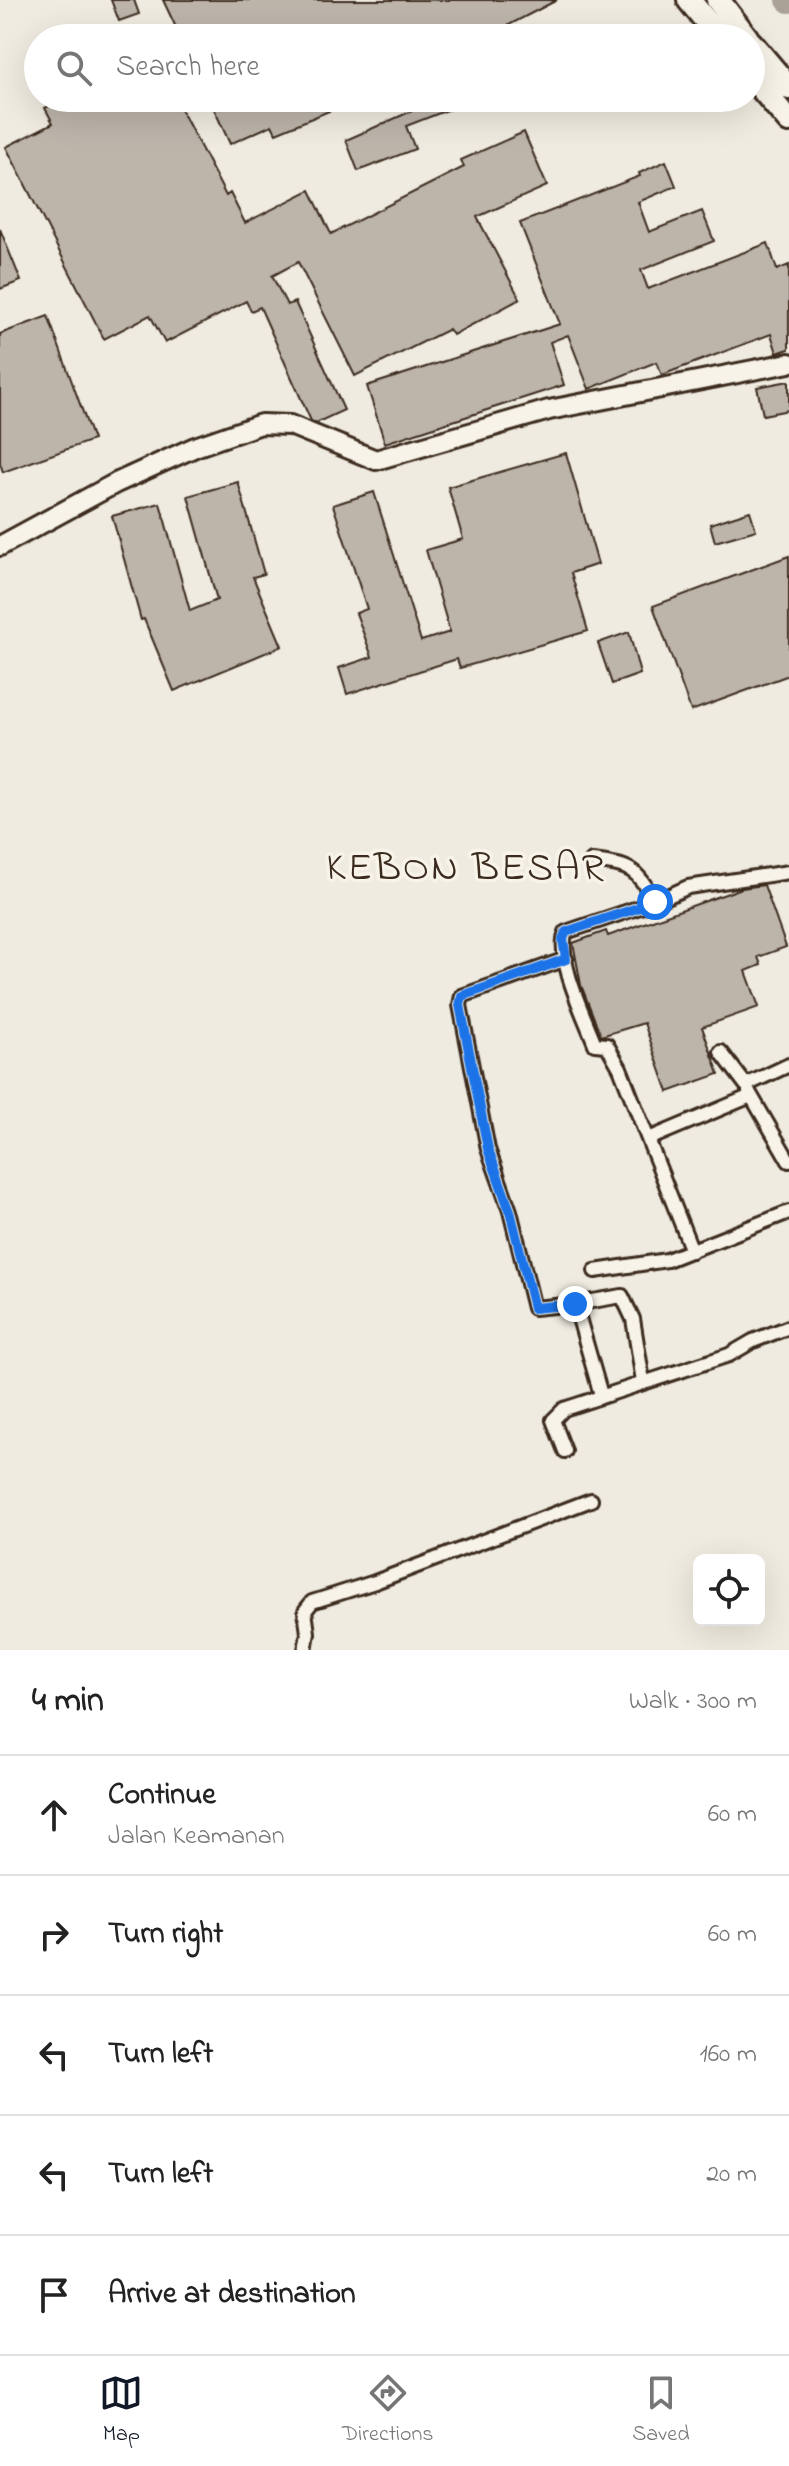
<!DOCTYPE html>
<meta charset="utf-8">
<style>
body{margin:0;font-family:"Indie Flower",sans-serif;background:#f2f2f2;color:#222}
.controls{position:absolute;right:24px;bottom:24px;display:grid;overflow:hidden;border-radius:12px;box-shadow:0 8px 32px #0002}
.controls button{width:72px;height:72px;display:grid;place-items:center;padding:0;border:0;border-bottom:2px solid #e0e0e0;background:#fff;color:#222;font:40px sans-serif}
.stop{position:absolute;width:24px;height:24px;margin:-18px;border:6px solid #1a73e8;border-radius:50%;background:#fff}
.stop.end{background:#1a73e8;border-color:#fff;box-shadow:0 2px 8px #0008}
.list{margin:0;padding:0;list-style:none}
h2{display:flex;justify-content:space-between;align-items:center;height:104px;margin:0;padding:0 32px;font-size:34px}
h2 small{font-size:26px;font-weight:400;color:#767676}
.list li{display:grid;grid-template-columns:52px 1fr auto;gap:24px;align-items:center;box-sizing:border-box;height:120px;padding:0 32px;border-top:2px solid #e0e0e0}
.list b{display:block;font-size:30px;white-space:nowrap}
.list p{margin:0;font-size:26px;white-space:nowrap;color:#767676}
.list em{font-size:26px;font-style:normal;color:#767676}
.icon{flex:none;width:44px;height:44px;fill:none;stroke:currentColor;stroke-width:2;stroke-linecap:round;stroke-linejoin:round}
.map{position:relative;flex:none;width:789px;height:1650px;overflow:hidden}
.search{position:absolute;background:#fff;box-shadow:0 8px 32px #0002;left:24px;right:24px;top:24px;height:88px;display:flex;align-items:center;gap:20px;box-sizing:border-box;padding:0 28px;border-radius:44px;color:#767676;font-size:30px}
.sheet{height:704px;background:#fff}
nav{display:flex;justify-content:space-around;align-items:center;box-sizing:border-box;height:112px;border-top:2px solid #e0e0e0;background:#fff;font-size:22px;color:#767676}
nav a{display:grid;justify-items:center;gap:4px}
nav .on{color:#111827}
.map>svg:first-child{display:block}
</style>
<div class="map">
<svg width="789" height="1650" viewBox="0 0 789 1650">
<rect width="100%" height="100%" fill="#efebe0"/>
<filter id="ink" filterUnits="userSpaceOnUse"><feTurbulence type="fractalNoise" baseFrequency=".0125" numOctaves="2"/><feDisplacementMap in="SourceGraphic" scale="16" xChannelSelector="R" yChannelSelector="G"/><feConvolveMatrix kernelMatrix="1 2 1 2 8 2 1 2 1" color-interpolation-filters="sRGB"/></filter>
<g filter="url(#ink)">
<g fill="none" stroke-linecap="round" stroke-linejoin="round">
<path stroke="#aaa296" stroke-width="24" d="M788 0 789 1"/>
</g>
<path fill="#bdb5aa" stroke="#3b2a1e" stroke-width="2" d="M111 0H134L139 14 119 21Z
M163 0H557L484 38H181Z
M65 98H175L226 196 230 193 245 223 310 190 331 234 464 167 461 160 524 132 547 186 477 217 520 299 453 335 449 329 355 376 298 262 272 276 287 305 295 302 344 410 316 423 311 421 260 307 251 311 246 301 165 343 150 315 104 339 6 147 53 123 45 108Z
M209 98H330L334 109 276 133 272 125 230 144Z
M441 98H455L458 106 406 126 415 149 358 171 346 140Z
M666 161 676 186 638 202 649 232 702 211 714 241 641 270 648 289 768 243 777 270 789 265V349L777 353 771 334 662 375 656 362 589 389 568 335 550 342 564 385 385 443 367 386 560 324 520 223 640 176 639 173Z
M0 229 21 281 0 289Z
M48 316 93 440 3 472 0 463V334Z
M789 381V410L763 415 757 387Z
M566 453 598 564 571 573 588 631 460 668 457 659 347 694 339 668 372 657 356 613 367 609 333 505 374 492 421 641 450 632 426 550 463 539 448 487Z
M238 482 264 574 253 577 282 646 174 691 144 619 141 620 112 516 160 503 190 611 217 600 188 496Z
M750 511 756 530 715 542 710 524Z
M789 556V675L691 711 653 606Z
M629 632 640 674 612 684 598 643Z
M764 885 786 947 758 957 761 965 746 971 759 1007 702 1027 719 1074 668 1092 644 1023 601 1036 581 985 573 943 606 931 608 936 742 888Z"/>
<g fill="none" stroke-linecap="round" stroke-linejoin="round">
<g stroke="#3b2a1e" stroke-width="18">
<path id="street" d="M592 861C632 866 635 867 655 902
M566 959 462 996 460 1005 488 1149 510 1211 534 1308 575 1304 601 1395
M721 1052 746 1085 789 1065
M749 1092 789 1161
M651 1138 751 1096
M692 1251 620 1068 607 1045 595 1044C585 1018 555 957 566 932L655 902 688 887 789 872
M595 1271 667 1260 789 1212
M575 1304 622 1296 633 1319 643 1381
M565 1451 553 1420 564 1409 729 1355 753 1341 789 1327
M305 1650 308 1633 305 1611 312 1602 375 1582 591 1500"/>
</g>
<g stroke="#3b2a1e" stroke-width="24">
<path id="secondary" d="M0 546 116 483 195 447 261 424 290 425 376 460 549 410 789 363"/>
</g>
<g stroke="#3b2a1e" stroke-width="28">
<path id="highway" d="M689 0 720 38
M718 0 747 38
M751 43 789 88
M751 76 789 121"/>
</g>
<use href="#street" stroke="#f7f3e8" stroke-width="12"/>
<use href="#secondary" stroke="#f7f3e8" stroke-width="18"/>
<use href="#highway" stroke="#f7f3e8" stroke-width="22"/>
</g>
</g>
<g fill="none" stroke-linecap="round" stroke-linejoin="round" filter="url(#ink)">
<path stroke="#1a73e8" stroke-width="10" d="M575 1304 534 1308 510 1211 488 1149 460 1005 462 996 566 959 563 939 566 932 655 902"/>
</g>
<g text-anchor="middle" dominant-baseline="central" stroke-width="7" stroke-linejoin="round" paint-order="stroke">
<g font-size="40" letter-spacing="2" fill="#3b2a1e" stroke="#f7f3e8">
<text x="466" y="869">KEBON BESAR</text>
</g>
</g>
</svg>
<div class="controls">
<button><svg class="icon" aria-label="locate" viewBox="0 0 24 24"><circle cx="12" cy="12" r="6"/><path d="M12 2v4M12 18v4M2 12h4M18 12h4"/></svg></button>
</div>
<div class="stop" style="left:655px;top:902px"></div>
<div class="stop end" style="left:575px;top:1304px"></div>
<div class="search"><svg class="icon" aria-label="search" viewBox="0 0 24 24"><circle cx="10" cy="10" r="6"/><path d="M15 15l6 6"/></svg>Search here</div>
</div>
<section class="sheet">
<h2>4 min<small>Walk · 300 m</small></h2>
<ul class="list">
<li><svg class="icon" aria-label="ahead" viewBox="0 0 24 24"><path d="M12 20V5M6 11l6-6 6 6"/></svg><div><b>Continue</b><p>Jalan Keamanan</p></div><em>60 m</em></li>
<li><svg class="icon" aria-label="right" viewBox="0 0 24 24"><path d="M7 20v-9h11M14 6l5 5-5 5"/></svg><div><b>Turn right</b></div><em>60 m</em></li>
<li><svg class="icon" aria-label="left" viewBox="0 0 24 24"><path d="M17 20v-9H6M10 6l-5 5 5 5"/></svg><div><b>Turn left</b></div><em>160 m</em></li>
<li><svg class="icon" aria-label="left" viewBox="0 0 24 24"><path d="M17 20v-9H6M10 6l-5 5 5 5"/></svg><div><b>Turn left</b></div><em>20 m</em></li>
<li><svg class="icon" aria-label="arrive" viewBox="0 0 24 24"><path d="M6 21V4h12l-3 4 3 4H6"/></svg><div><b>Arrive at destination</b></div></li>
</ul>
</section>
<nav>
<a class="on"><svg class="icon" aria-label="map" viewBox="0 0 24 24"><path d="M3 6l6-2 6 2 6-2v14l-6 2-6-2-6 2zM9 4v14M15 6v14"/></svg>Map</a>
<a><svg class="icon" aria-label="directions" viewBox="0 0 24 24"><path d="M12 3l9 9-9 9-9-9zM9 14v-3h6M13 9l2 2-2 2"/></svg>Directions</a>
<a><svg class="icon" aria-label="saved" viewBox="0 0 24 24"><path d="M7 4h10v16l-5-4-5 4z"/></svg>Saved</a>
</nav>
